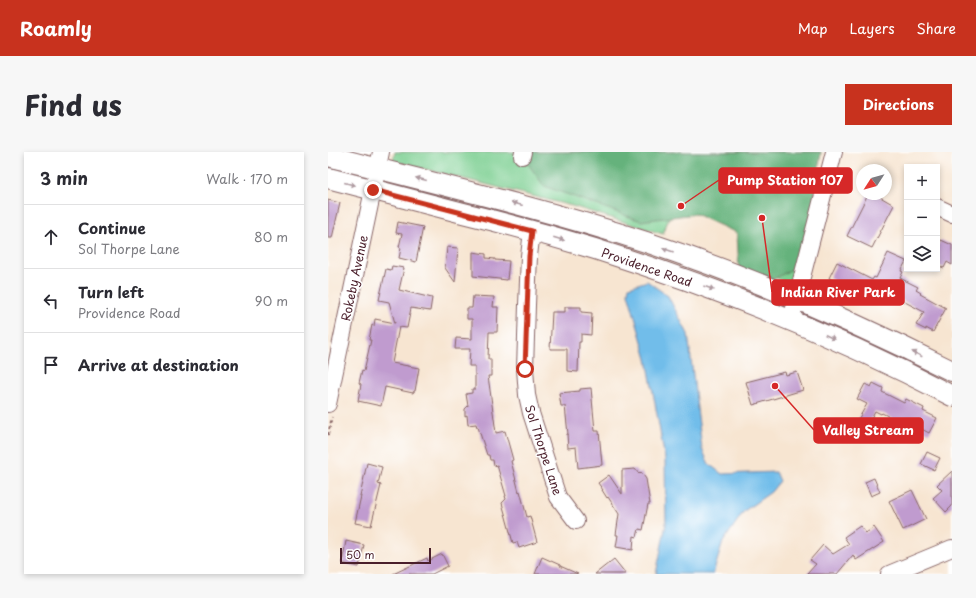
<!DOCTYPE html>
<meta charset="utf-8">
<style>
body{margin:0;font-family:"Playpen Sans",sans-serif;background:#f7f7f7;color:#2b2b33}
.controls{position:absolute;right:12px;top:12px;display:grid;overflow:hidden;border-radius:0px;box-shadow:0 2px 6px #0003}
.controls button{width:36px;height:36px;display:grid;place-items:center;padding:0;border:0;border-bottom:1px solid #e1e1e2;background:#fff;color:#2b2b33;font:20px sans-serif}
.compass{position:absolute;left:528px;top:12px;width:36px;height:36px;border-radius:50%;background:#fff;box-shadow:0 2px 6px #0003;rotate:234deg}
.scale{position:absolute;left:12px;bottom:10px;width:91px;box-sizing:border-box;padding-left:4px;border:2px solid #4a1f2b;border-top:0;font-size:11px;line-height:14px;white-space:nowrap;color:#4a1f2b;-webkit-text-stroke:3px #fff;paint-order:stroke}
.stop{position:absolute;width:12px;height:12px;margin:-9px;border:3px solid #c8321e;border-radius:50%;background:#fff}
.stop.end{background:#c8321e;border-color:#fff;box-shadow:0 1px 4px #0008}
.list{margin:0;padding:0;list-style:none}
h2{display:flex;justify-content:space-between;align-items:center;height:52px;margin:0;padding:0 16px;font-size:17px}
h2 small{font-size:13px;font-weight:400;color:#7c7c81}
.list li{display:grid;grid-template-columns:26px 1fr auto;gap:12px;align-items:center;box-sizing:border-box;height:64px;padding:0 16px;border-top:1px solid #e1e1e2}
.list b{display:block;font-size:15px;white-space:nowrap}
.list p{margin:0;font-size:13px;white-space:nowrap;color:#7c7c81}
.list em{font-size:13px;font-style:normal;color:#7c7c81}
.icon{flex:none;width:22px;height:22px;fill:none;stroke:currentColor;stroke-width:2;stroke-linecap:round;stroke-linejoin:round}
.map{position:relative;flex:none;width:624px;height:422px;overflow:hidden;border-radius:0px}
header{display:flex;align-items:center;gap:24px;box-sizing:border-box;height:56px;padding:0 20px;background:#c8321e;color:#fff}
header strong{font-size:19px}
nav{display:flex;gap:22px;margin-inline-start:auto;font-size:14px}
.intro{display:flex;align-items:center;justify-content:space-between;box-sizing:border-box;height:96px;padding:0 24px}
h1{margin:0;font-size:28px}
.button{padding:10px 18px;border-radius:0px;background:#c8321e;color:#fff;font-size:14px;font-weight:700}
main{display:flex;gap:24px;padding:0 24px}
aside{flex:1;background:#fff;border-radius:0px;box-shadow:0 2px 6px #0003}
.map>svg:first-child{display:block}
</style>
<header>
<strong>Roamly</strong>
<nav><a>Map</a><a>Layers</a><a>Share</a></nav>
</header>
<div class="intro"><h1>Find us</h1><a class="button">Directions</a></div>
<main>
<aside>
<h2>3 min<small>Walk · 170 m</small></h2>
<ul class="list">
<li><svg class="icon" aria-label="ahead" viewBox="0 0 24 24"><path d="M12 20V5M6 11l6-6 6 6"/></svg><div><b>Continue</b><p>Sol Thorpe Lane</p></div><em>80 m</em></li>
<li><svg class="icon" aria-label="left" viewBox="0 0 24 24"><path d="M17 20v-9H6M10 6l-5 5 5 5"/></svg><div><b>Turn left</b><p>Providence Road</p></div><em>90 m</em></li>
<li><svg class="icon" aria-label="arrive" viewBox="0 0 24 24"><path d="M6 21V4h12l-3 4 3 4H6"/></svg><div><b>Arrive at destination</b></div></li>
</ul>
</aside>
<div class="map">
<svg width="624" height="422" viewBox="0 0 624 422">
<rect width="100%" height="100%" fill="#fff"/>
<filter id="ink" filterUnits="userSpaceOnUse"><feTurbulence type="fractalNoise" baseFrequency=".025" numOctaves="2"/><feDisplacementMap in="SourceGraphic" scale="8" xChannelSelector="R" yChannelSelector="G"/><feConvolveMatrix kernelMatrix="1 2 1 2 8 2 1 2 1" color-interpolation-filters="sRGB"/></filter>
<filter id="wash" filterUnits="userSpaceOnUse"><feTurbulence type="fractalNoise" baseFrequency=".012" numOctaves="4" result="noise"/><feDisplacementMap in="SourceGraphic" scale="16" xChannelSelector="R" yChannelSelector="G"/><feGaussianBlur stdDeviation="0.9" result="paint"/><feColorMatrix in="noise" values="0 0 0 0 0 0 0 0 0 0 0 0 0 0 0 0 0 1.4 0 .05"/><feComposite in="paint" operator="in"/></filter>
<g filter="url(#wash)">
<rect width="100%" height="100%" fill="#f7e5d1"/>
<path fill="#7ccf91" stroke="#63775e" d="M67 0H493L463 132 418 113 421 78 347 49 335 82 244 54 65 9Z"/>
<path fill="#65b27b" stroke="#586853" d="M194 0H493L481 87 466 116 439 131 411 122 409 81 367 62 313 69 216 34 193 2Z"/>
<path fill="#71bdea" stroke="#5e6e8a" d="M319 129 340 144 360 182 374 297 381 312 394 322 448 320 452 329 443 340 416 359 395 390 385 422H328L338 372 337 307 319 207 300 141 301 135Z"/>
<g id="blocks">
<path fill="#c09bcf" d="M540 42H547L566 53 544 96 519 84Z
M0 48 12 51 4 86H0Z
M70 70 95 75 88 110 71 106 73 96 71 95 74 82 68 81Z
M613 88 624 93V113L619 110 616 116 609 113V94Z
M119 95 130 96 127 130 117 116Z
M145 100 158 102V106L167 107V108L181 109 179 128 145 124Z
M560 101 578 109 573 119 575 120 572 126 590 135 588 138 593 141 592 142 618 156 605 180 598 176V178L588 173 596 160 558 140 552 151 548 150 501 126 509 110 544 128 546 125 548 126Z
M64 114 76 116 71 138 104 146 102 159 83 156 79 176 71 175 64 211 91 216 87 239H86L85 241 57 235 53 254 30 249 33 232 31 231 34 218 36 219 43 188H41L44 173 46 174 47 167 67 171 61 150 51 148 58 117 63 118Z
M145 144 166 145 165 155H170L169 180H161L160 207H163V224H160L168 281 177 279 185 308 183 309 191 340 192 339 199 365 202 364 209 390 191 396 189 390 185 391 178 365 174 351 178 347 177 344H178L169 313 166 314 165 308H162L161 303H159L150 275H149L148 272 140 273 139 263 137 264V257L140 254 138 242 144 241V237H147V214H141L142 197H127L128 186 144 187V167H139V156H144Z
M237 155H253V160L264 161 263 183 253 182V190H251L250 220 239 219V197H222L224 160H237Z
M457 220 458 223 469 220 475 238 425 253 418 230Z
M545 231 555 236 554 240 576 251 578 247 596 256 595 259 609 266 601 281 588 274 582 286 570 280 575 272 554 261 553 262 547 259 534 283 524 278 539 252 529 247 537 232 543 235Z
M263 236 267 279H271L274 313 250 316 248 295 240 296 239 282H240L237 254H233L231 241 252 239V237Z
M599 300 612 306 606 318 593 312Z
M39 311 54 315 50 332 53 333 43 374 27 371 33 344H32Z
M307 317 311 322 313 320 318 327 322 352H320L315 378 311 377 309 385 306 384 305 398 288 395 290 383H288L291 362 280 345 279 346 274 338H275L270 331 281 323 294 342V318Z
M624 319V354L618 360 605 346 614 338 609 333Z
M546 326 552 340 543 344 537 330Z
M584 338 598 367 575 378 561 349Z
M532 374 538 381 546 375 556 390 528 408 525 403 509 422H479L488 412 482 408 495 393 505 402 521 392 516 385Z
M18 389 36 393 31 415 14 411Z
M114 402 120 414 104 422H65L99 406 100 409Z
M214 405 232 413V414L250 422H207Z
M286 407 298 422H267Z"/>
</g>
</g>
<g filter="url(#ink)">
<use href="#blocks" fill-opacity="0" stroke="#876465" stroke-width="1"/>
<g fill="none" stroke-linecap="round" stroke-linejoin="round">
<g stroke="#876465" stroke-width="18">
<path id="minor" d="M194 4 195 0
M609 55 624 62
M204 79 201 104 199 153 197 217 199 243 203 261 230 345 248 369
M463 168 506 0
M0 252 53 0
M561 422 624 396"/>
</g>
<g stroke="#876465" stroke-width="22">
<path id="major" d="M0 4C106 31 213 56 318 90 423 125 525 169 624 219
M0 26C45 38 90 49 135 61 180 72 224 84 267 97 390 136 510 184 624 244"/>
</g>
<path stroke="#876465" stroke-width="2" stroke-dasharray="3 3" stroke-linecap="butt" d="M0 283 4 265"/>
<use href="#minor" stroke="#fff" stroke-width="16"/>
<use href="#major" stroke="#fff" stroke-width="20"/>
</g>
<defs><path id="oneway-solid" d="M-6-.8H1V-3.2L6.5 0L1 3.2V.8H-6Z"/></defs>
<g fill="#ae9aa0">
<use href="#oneway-solid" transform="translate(93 27) rotate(-166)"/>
<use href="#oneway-solid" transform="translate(22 32) rotate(14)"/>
<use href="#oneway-solid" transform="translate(189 52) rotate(-165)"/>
<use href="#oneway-solid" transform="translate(231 87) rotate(16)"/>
<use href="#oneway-solid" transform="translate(340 98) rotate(-161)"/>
<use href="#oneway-solid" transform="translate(381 136) rotate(20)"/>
<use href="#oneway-solid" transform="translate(502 185) rotate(24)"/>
<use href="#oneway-solid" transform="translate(589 202) rotate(-153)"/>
</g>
</g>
<g fill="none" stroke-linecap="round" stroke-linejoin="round" filter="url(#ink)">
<path stroke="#c8321e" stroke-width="5" d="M45 38 204 79 201 104 197 217"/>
</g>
<g text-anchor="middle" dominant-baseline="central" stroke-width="3" stroke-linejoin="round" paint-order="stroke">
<g font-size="12" fill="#4a1f2b" stroke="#fff">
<text transform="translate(319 115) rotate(19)">Providence Road</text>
<text transform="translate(26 126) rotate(-78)">Rokeby Avenue</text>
<text transform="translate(216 298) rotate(72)">Sol Thorpe Lane</text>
</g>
</g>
<path fill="none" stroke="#d62828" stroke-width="1.5" d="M353 54L391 28M434 66L444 140M447 234L486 278"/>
<g fill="#d62828" stroke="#fff" stroke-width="1.5">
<circle cx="353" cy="54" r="4"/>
<circle cx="434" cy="66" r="4"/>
<circle cx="447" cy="234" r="4"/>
</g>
<g fill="#d62828" stroke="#d62828" stroke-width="1.5">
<rect x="391" y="16" width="133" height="25" rx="4"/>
<rect x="444" y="128" width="132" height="25" rx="4"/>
<rect x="486" y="266" width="109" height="25" rx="4"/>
</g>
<g font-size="13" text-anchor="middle" font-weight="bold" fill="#fff">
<text x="457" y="33">Pump Station 107</text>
<text x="510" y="145">Indian River Park</text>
<text x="540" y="283">Valley Stream</text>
</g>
</svg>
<div class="controls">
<button>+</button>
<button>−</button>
<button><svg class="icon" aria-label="layers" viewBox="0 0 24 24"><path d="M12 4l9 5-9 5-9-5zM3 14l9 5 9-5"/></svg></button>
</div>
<svg class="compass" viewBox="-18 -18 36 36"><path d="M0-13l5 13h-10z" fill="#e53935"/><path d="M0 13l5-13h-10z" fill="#7c7c81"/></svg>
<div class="scale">50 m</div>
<div class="stop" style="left:197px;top:217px"></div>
<div class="stop end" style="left:45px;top:38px"></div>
</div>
</main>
